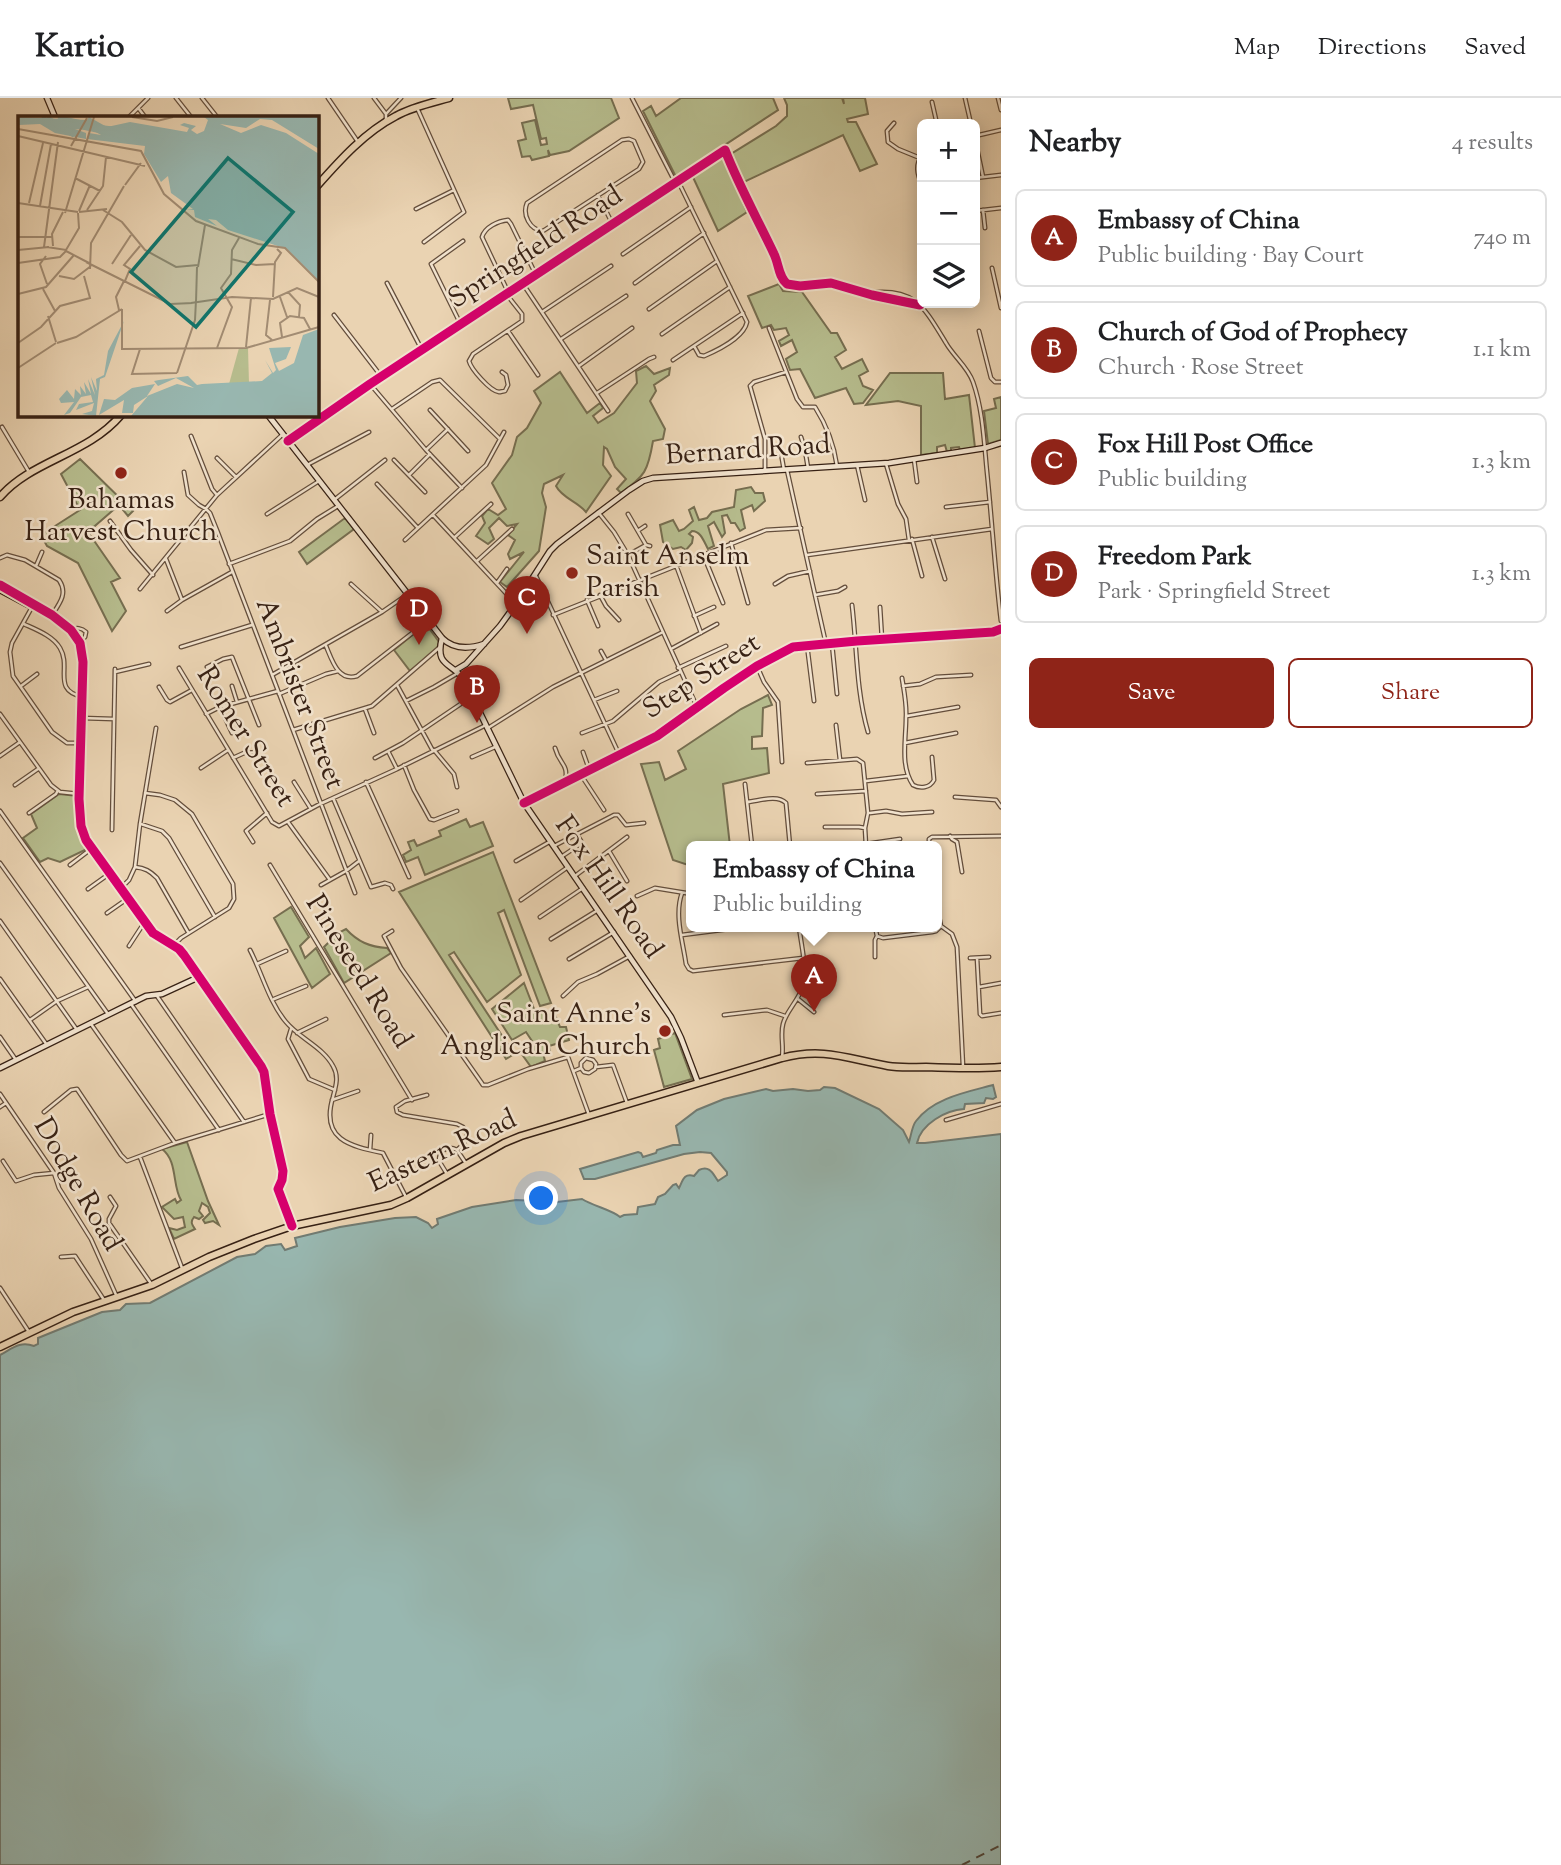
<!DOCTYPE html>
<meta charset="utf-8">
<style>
body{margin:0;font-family:"Sorts Mill Goudy",serif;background:#f2f2f2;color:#202124}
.controls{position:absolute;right:21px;top:21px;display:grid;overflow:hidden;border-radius:10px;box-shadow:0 4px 18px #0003}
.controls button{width:63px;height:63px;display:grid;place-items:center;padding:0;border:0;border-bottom:2px solid #e0e0e0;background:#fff;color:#202124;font:35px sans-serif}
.you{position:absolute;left:542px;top:1101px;width:24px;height:24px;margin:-18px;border:5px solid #fff;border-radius:50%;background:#1a73e8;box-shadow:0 0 0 10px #1a73e833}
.badge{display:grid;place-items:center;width:46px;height:46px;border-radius:50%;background:#8f2418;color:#fff;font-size:23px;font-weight:700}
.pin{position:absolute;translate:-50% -58px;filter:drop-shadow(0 2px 4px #0008)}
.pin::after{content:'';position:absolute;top:37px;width:24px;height:21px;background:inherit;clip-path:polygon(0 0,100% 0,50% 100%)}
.popup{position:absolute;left:686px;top:743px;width:256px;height:91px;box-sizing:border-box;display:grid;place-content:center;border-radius:10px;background:#fff;filter:drop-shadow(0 2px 5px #0005);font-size:23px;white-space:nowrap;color:#757577}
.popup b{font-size:26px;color:#202124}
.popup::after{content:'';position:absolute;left:50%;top:100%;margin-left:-14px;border:14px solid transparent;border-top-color:#fff}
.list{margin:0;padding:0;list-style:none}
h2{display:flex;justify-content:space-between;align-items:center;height:91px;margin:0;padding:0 28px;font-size:30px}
h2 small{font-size:23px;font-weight:400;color:#757577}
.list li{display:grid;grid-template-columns:46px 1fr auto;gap:21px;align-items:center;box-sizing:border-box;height:98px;margin:0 14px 14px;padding:0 14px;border:2px solid #e0e0e0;border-radius:10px}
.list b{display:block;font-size:26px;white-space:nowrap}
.list p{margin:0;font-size:23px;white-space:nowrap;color:#757577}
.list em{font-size:23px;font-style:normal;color:#757577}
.actions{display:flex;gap:14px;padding:21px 28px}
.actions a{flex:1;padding:16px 0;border:2px solid #8f2418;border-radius:10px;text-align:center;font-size:24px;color:#8f2418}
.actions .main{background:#8f2418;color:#fff}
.icon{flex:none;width:38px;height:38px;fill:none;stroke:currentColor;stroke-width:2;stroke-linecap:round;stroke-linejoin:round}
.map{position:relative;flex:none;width:1001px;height:1767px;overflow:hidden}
header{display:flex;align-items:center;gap:42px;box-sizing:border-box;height:98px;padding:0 35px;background:#fff;border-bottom:2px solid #e0e0e0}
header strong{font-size:33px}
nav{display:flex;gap:38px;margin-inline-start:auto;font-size:24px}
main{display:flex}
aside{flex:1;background:#fff}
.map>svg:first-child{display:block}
</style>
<header>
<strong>Kartio</strong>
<nav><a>Map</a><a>Directions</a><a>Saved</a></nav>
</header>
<main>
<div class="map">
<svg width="1001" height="1767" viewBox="0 0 1001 1767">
<rect width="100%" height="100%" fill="#ead3b2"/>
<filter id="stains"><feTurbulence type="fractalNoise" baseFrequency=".00286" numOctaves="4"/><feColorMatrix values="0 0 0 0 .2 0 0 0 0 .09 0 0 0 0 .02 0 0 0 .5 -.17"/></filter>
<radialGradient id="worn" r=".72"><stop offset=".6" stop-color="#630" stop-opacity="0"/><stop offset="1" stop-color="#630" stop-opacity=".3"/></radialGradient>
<path fill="#b6bc8d" stroke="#766e50" stroke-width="2" d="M508 0H611L619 20 569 53 550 57 548 52 549 58 532 62 530 58 522 59 518 43 526 41 522 25 535 22 541 47 547 46 546 40 541 41 533 7 511 11Z
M681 0H773L778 12 676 79 643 13 651 8 656 18Z
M784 0H842L844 6 843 0H865L868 16 847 21 848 24H856L877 66 860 73 843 37 744 84 731 56 776 28 787 18V7Z
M723 57 747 114 718 133 692 77Z
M779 186 783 193 802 194 831 235H837L846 252 835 259 842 271 862 261 868 273 859 278 863 288 873 292 863 305 854 306 846 290 815 300 800 271 790 272 786 261 797 254 792 242 781 248 779 243 789 237 786 230 774 232 771 227 762 230 748 198Z
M646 268 654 276 670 270 669 277 654 287 656 293 650 303 665 331 663 341 653 343C648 373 645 378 621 395L617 391 626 381 615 369 607 351 604 349 603 367 611 378 586 414C577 403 562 400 556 388L563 377 544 386 542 395 546 409 539 453 507 489 500 484 524 454 510 461 508 456 515 442 508 437 517 426 507 428 499 420 489 430 494 441 488 446 476 438 485 425 482 418 488 411 498 417 506 411 492 385 512 357 517 339 527 330 541 305 534 293 560 274 587 315 600 305 603 310 593 318 598 325 614 315 637 285 636 273Z
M890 275H943L945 301 969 297 975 350 960 352 959 349 951 350V353L947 354 945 347 937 349V355L921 357V308L898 303 866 307Z
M1001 299V342L988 346 984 313 996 310 994 301Z
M80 361 133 413 128 418 119 407 88 434 120 480 111 484 126 513 112 533 78 465 47 448 41 437 80 412 61 376Z
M751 389 755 395H763L765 403 754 413 752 407 741 412 745 430 740 433 735 425H731L727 417 722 418 725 435 722 439 714 424 708 428 714 448 708 451C704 444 701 433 692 433L689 436 693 439 692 445 686 452 681 449 673 451 663 444 660 427 673 422 679 433 684 431 693 423 689 412 694 409 699 422 707 420 712 414 734 409 736 392Z
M345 420 354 431 307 466 299 454Z
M426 526 439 544 437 551 410 573 394 552Z
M768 597 772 607 763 610 762 638 752 639V651L767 650 769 675 723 686 730 748H692L691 768 673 762 641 666 659 664 665 682 686 671 678 653 741 611Z
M59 696 78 698C76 720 77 731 87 751L60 764 48 760 40 764 23 740 37 730 31 716Z
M466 721 470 729 483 724 493 748 425 777 418 759 406 764 403 757 411 752 408 744 414 742 417 748 441 738 439 733Z
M493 754 551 905 540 908 504 812 498 815 521 877 487 904 454 854 449 857 514 956 506 961 399 794Z
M291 809 309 839 300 848 305 860 316 850 330 876 312 890 274 820Z
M346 831C358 844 370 849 387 850L391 855 344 885 324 849 338 835Z
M524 885 536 916 553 912 560 929H566L569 942 549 948 550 953 543 955 545 963 531 969 521 955 534 946 526 934 512 942 492 911Z
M675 935 692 981 664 989 654 952 660 950 658 941Z
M187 1044 208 1103 219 1127 213 1123 205 1125 203 1122 210 1115 208 1109 202 1105 199 1113 203 1118 199 1121 194 1119C190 1124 192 1127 195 1131L174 1141 169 1130 177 1132 185 1129 183 1119 174 1121 162 1109 175 1101 177 1105 181 1102C172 1088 178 1063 162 1051Z"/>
<path fill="#98b7b0" stroke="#717b72" stroke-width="2" d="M993 987 996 999 993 1001 986 1000 984 1005 965 1006 964 1011C946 1012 921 1026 917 1045H925L1001 1036V1767H0V1257C13 1250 20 1243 34 1248L38 1246V1240L102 1214 120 1212 126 1206 150 1205 237 1159 255 1156 266 1148 281 1146 285 1152 297 1148 295 1140 340 1129 395 1120 416 1119 428 1125 432 1130 438 1126 437 1121 472 1109 516 1102 557 1104 582 1101C593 1108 612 1112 620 1119L624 1117 637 1116 638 1109 655 1106 658 1099 665 1096 673 1087 676 1086 679 1090C683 1082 684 1075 694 1078L699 1072C710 1067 713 1076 718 1083L727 1077V1074L711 1055 700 1054 684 1056 595 1081H584L580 1071 638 1054 641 1055 643 1059 656 1055 657 1052 673 1047H680L676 1028 697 1012 724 1001 766 991 773 993 793 991 808 993 820 992 824 989 835 990 879 1011 903 1032 909 1044C911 1038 912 1028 916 1023 933 1000 967 994 993 987Z"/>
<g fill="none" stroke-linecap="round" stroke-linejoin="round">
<path stroke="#4f463b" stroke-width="2" stroke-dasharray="9 7" stroke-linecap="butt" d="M962 1767 1001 1747"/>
<g stroke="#644e3c" stroke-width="5">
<path id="street" d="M176 0 191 19
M202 0 217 19
M328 0 358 44
M374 0 386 16
M632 0 675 84
M965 0 971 26
M998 0 1001 12
M932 4 937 26
M139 11 145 19
M418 12 464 114 424 144
M129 19 148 0
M386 22V16L401 0
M894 25 887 33 888 44 898 51 920 60
M975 38 1001 32
M629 41 634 43 643 64 639 71 543 133C530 132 522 117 527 105L622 42Z
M975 41 983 79
M922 57C915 67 917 76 922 87
M975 80 1001 77
M678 83 747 224C744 239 718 252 704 258L699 257 694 248
M598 97 613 127
M416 111 454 92
M983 112 985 130
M975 113 1001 110
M623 156 691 109
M992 170 1001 210
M387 185 422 252
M635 185 704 135
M523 186 608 313
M868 195C915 189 924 209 946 245 954 259 968 269 973 284 983 312 984 344 987 374 992 423 995 473 1001 523
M509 196 482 139C485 129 498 123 508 122L511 126 536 177
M649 211 717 163
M542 214 611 168
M334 217 381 278
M461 227 431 166 463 143
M769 230 797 301 803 309H815C827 328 834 346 837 368
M508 233 538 277
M979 233 991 280 995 284H1001
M662 236 730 189
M561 241 626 198
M673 262 743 215
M579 268 632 230
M502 274 506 277 508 287 505 293C503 293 501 294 499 294 490 293 471 271 469 263L473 256 522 223V216L507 197
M370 286 426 352 462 390
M597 295 649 261 654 259
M392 311 432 284 440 282 500 341
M430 312 468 353
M2 329 29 374
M191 338 212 391 217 397
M801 339 805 352 808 370
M288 343 370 286 725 52C739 88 758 122 774 156 779 166 778 178 787 186L800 188 831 185 872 197 920 207
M426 352 448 331
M781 355 784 372
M217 360 236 379
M914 361 917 384
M394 362 425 394
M886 366 898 406 906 421 909 442
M307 367 369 334
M857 367 865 402
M765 372V341L750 288 754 284 786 274
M787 372 826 546
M184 374 188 397 199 407 206 411 210 415 218 435 355 795
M410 376 430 356
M377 386 418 430
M334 402 385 362
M946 409 990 404
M598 414 614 434 628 457 697 609
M267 416 319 383
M628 416 646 447
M433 417 516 506
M110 423 131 452 153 477
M639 432 645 428
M455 439 491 406
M932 439 945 481
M912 441 922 478
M405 442 486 367 504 334
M731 445 748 505
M703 456 723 505
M628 457 646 447 650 448
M807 457 992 431
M0 460 7 457 25 462 59 482C68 495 60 505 52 517
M166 461 182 502 232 474
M477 463 512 431
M229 466 290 443 317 421 338 408
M676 467 701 535
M36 468 42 454
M536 478 619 656
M497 485 507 471
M351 486 382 514
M775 486 788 478 810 473
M140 491 217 397 282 337
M600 497 606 508 619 522
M815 497 838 493 845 489
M587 502 598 528
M852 507C857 549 856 593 868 634
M32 509 12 545 10 554 13 578 52 634 67 645H80
M880 509 882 541
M167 513 182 502
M553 517 766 432 801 430
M694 518 714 509
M24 526C37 532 53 538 60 550 72 570 51 592 83 599
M71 532C76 529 82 530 86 534L85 539 80 545
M832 546 837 596
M807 547 814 603
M326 548C332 562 338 584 357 578L429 522
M181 549 252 527
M671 551 717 526
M601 553 606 562
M757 568 764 584 778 604 782 664
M207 569 223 561 232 559 259 627
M179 570 272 724 279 728 320 706 397 671 484 628
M678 570 726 548
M115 574 149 566
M272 577 382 514 408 496
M902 580C904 593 907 607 906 620 906 642 900 668 913 687 920 691 930 690 934 682L932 659
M397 587 433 653
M21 588 37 576
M232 588 237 604
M903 588 920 586 936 579 971 577
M159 589 167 602 170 604 192 592
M279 596 326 576 338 573
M594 602 617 593
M406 603 434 589 458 575
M478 606 495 595
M220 609 232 635
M365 611 374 635
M0 616 51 687 60 694 79 696
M206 616 220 609 278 593
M907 618 958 609
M82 620 114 621
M836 627 840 662
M488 630 553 589 663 534
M293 632 372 608 440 549
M582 635 613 623 659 584 680 574
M905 645 956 635
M555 650C560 668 569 665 565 684
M434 652 454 676 457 689
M388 653 397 671
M583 654 589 671
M0 658 20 644
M472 659 495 649
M233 660 244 655 258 654
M375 660 403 645 471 599
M807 665 857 661 863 665 868 715 865 730 866 748
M404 667 414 692 430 721 434 722 457 713
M201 670 228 652
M581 677 604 712
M866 683 908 678
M294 684 311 711
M366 684 409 779
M745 686 752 748
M15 687 38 671
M145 695 160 697 175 702 192 716 233 786 234 801 229 810 181 840 173 848
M817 696 866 693
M955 699 996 702 1001 709
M333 700 371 789 385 785 391 787 393 791
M747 704C759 703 777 696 786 705L790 748
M524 705 657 638 724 590 757 568 793 549 857 543 993 534 1001 531
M0 713 136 904
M29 715 56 696 57 694
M870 715 886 713 902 716 932 714
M288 724 330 782
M141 726 162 733 169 740 215 819
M825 729H859L865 730
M112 732 115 571
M950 738 952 741 957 744 962 774
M253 744 246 733 267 715
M866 746 900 741
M554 748 614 717H618L626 727 644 725
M929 748V741L932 739 1001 738
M609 753 627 783
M561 759 579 747 581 743 579 740
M516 763 551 743
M0 765 108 916
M70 767 91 751
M270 767 412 1002
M135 769C145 770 150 773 157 780L188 834
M575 778 627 739
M321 787 346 773 359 763
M88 791 109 776
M120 791 129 782 135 769 140 726 156 630
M682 795C674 817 683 844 686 866L689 871 693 873 803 860
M637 798 655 790 692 796
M521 802 568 769
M936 804 941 828 952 836 957 849 963 968
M107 815 127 801
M540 819 583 790
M0 823 77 932
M875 828 877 838 875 842V859
M392 833 384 838 401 870 481 984 483 987H488L528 971 568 959 589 1017
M682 837 752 828
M877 838 883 840 932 834 936 833 941 828
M551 841 598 812
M129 848 144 825
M250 852C262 875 269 904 286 924 299 940 323 949 333 968 339 978 336 988 333 999 320 1042 350 1048 383 1055L406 1099
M970 860 989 859
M977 860 980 916 982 918 1001 915
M569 861 614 834
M257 866 286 853
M0 881 47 947
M979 889 1001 885
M157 898 244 1024
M563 898 578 884 597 876 630 858
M274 901 306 888
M798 901 814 914
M131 906 219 1032
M724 917 767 912 785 918
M30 922 57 903 88 889
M91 926 175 1045
M291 931 288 941 309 981 335 992
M297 935 326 921
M0 939 16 962
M782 959C784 948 780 937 783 926 786 914 796 905 801 893 809 874 801 848 799 828
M596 969 613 967 627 1005
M574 973 581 970V965L586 960 593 962 596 966 595 971 589 975 584 974 581 970
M0 996 54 1075 59 1090 91 1141 117 1199
M427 997 405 1003 396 1009 397 1014 403 1017 457 1026 463 1029 467 1034C467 1043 464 1046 457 1052L465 1064
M332 1002 358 993
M0 1009 6 1005
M44 1014 71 992 77 991 121 1057 127 1063 175 1045 270 1016
M946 1022 1001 1006
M370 1052 371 1037
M140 1059 182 1170
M3 1063 16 1083 34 1077 54 1075
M447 1076 439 1063C439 1052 448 1047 457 1052
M110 1099 116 1108 109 1121V1125L152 1187
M61 1159 75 1158 104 1202
M0 1190 29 1234"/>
</g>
<g stroke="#372114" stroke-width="7">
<path id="secondary" d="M47 0 55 19
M268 317 442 540C454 552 469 551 484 546
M0 487 52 517 71 532 80 545 83 564 79 701 81 728 86 742 153 835 179 851 184 857 261 968 264 974 270 1016 283 1073 282 1082 278 1091 292 1128
M0 492 28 507H32
M442 540C435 567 449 564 463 580L524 705 671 919 681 940 698 985
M456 572 466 566 500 528 516 506 550 453 557 446 629 392 643 383 653 380 889 365 985 350 1001 345
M0 970 146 898 162 896 199 879"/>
</g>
<g stroke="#372114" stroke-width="9">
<path id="highway" d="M317 88C340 62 365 34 396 18 412 9 431 5 449 0
M0 399C32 362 87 357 121 317
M0 1249 73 1214 152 1187 209 1159 254 1141 292 1128 391 1107 407 1100 504 1045 521 1038 782 960C824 949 848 961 888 968 900 970 913 969 926 969 951 970 976 971 1001 969"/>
</g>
<use href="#street" stroke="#f1e2cd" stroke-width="2.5"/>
<use href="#secondary" stroke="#f1e2cd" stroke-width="4.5"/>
<use href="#highway" stroke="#ead3b2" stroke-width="6"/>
<g stroke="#f1e2cd" stroke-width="13">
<path id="cycleway" d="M288 343 370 286 725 52C739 88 758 122 774 156 779 166 778 178 787 186L800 188 831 185 872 197 920 207
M0 487 52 517 71 532 80 545 83 564 79 701 81 728 86 742 153 835 179 851 184 857 261 968 264 974 270 1016 283 1073 282 1082 278 1091 292 1128
M524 705 657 638 724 590 757 568 793 549 857 543 993 534 1001 531"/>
</g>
<use href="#cycleway" stroke="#d6006c" stroke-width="9"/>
</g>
<g fill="#8f2418" stroke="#f1e2cd" stroke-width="2.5">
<circle cx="121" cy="375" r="7"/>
<circle cx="572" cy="475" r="7"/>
<circle cx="665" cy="933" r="7"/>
</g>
<g text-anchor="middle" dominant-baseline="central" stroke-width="5" stroke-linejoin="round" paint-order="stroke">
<g font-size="28" fill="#372114" stroke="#f1e2cd">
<text transform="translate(536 150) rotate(-33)">Springfield Road</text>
<text transform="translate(748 353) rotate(-4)">Bernard Road</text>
<text transform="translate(702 579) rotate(-33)">Step Street</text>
<text transform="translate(299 596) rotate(69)">Ambrister Street</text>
<text transform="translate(245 639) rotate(58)">Romer Street</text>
<text transform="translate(608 790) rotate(55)">Fox Hill Road</text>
<text transform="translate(358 874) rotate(58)">Pineseed Road</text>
<text transform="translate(443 1054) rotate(-25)">Eastern Road</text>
<text transform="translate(77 1087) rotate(60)">Dodge Road</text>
</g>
<g font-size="28" fill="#372114" stroke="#f1e2cd">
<text x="121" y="403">Bahamas<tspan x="121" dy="32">Harvest Church</tspan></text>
<text x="586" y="459" text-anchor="start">Saint Anselm<tspan x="586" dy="32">Parish</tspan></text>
<text x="651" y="917" text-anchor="end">Saint Anne's<tspan x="651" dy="32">Anglican Church</tspan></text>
</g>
</g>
<g transform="translate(18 18)">
<rect width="301" height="301" fill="#ead3b2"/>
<path d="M221 232H230L231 268H211Z" fill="#b6bc8d"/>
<path d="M0 1 69 4 71 1 89 11 112 6 169 16 171 12 162 9 166 7 178 10 173 14 179 18 186 15 190 4 186 1H301V33L254 4 242 3 228 12 202 8 223 17 243 9 268 17 301 38V165L269 133 210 114 198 104 190 103 199 110 177 101 176 94 168 93H175L153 77 150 60 143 66 126 38 127 30 69 23 71 17 83 19 76 15 57 13 68 17V23L37 17 22 8 1 9ZM106 205 87 261 82 263 78 300 64 298 74 295 76 287 58 294 61 288 75 286 73 279 63 281 52 297 46 299 56 286 43 287 41 283 49 274 56 283 57 273 63 279 62 270 68 278 66 266 73 278 70 263 77 279 73 261 79 275 78 263 86 259 90 235ZM301 213V300H113L130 280 116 289 115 297H104L106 284 81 299 86 283 97 284 114 272 137 268 129 280 159 268 176 272 158 262 140 270 136 265 141 264 170 260 179 269 184 268 182 261 184 268 244 265 254 257 247 244 255 257 258 254 251 232 273 231 268 243 257 247 261 255 276 247 285 219Z" fill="#98b7b0"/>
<path fill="none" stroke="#98b7b0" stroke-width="3.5" d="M24 1 56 20M29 1 58 18M40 1 63 6M67 9 179 22 189 16 193 1M66 11 217 37 301 58M66 12 234 49 301 101M130 23 239 47 301 71M149 23H186L197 1"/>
<path fill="none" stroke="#a28c73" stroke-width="2" d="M114 1 139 5 155 1M0 9V38M0 13 123 35 146 78 178 105 240 128 267 132 301 166M0 20 127 50M53 30 69 2M57 62 82 75M107 69 123 47M0 87 60 96M11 87 25 27M22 90 33 28M69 94 85 70 88 41M85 94 104 106 127 134 158 151 180 149M61 95 72 69M61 96 89 93M47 97 76 1M0 121H34M35 130 34 118 45 96M26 131 40 26M29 131 48 134 61 112 60 97M0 134 31 131M48 135 71 147M28 140 22 148 29 168M213 143 238 149 257 148M68 146 152 188 175 187M0 147 42 141 48 135M94 148 113 119M180 151 187 109M72 153 73 127 106 70M41 160 56 163 73 150M107 165 112 153 106 149 122 130M25 173 37 195M270 176 282 189 281 201M0 178 28 171 56 139M255 181 257 146 263 137 259 133M262 181 269 201M252 184 248 219 254 224M178 186 179 151M173 187 214 181 255 183 279 172 301 181M104 193V233L228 232 301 211M101 194 98 181 106 165M30 200 38 226M264 221 262 207 272 200 286 202 292 213M0 227 23 211 42 190 72 182 66 160M39 227 58 221 104 193M228 231 233 182M199 232 214 191 203 172 213 158 214 134 221 122M122 233 114 258 159 257M0 252 38 227M159 257 177 204 178 184"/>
<path fill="#0f766e" fill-opacity="0.15" stroke="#0f766e" stroke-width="3.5" d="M210 42 275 96 178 211 113 156Z"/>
<rect width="301" height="301" fill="none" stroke="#372114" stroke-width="3.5"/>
</g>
<rect width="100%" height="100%" filter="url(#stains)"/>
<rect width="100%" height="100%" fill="url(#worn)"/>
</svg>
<div class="controls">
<button>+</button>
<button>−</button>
<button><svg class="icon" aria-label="layers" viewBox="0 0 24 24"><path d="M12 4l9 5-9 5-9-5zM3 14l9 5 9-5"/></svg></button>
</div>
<div class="you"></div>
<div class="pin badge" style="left:814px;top:914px">A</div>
<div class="popup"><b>Embassy of China</b>Public building</div>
<div class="pin badge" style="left:477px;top:625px">B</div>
<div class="pin badge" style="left:527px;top:536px">C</div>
<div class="pin badge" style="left:419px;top:547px">D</div>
</div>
<aside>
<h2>Nearby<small>4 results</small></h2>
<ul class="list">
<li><span class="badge">A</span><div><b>Embassy of China</b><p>Public building · Bay Court</p></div><em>740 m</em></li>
<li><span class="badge">B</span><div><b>Church of God of Prophecy</b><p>Church · Rose Street</p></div><em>1.1 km</em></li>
<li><span class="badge">C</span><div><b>Fox Hill Post Office</b><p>Public building</p></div><em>1.3 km</em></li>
<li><span class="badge">D</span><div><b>Freedom Park</b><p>Park · Springfield Street</p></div><em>1.3 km</em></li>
</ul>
<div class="actions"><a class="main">Save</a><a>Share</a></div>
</aside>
</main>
